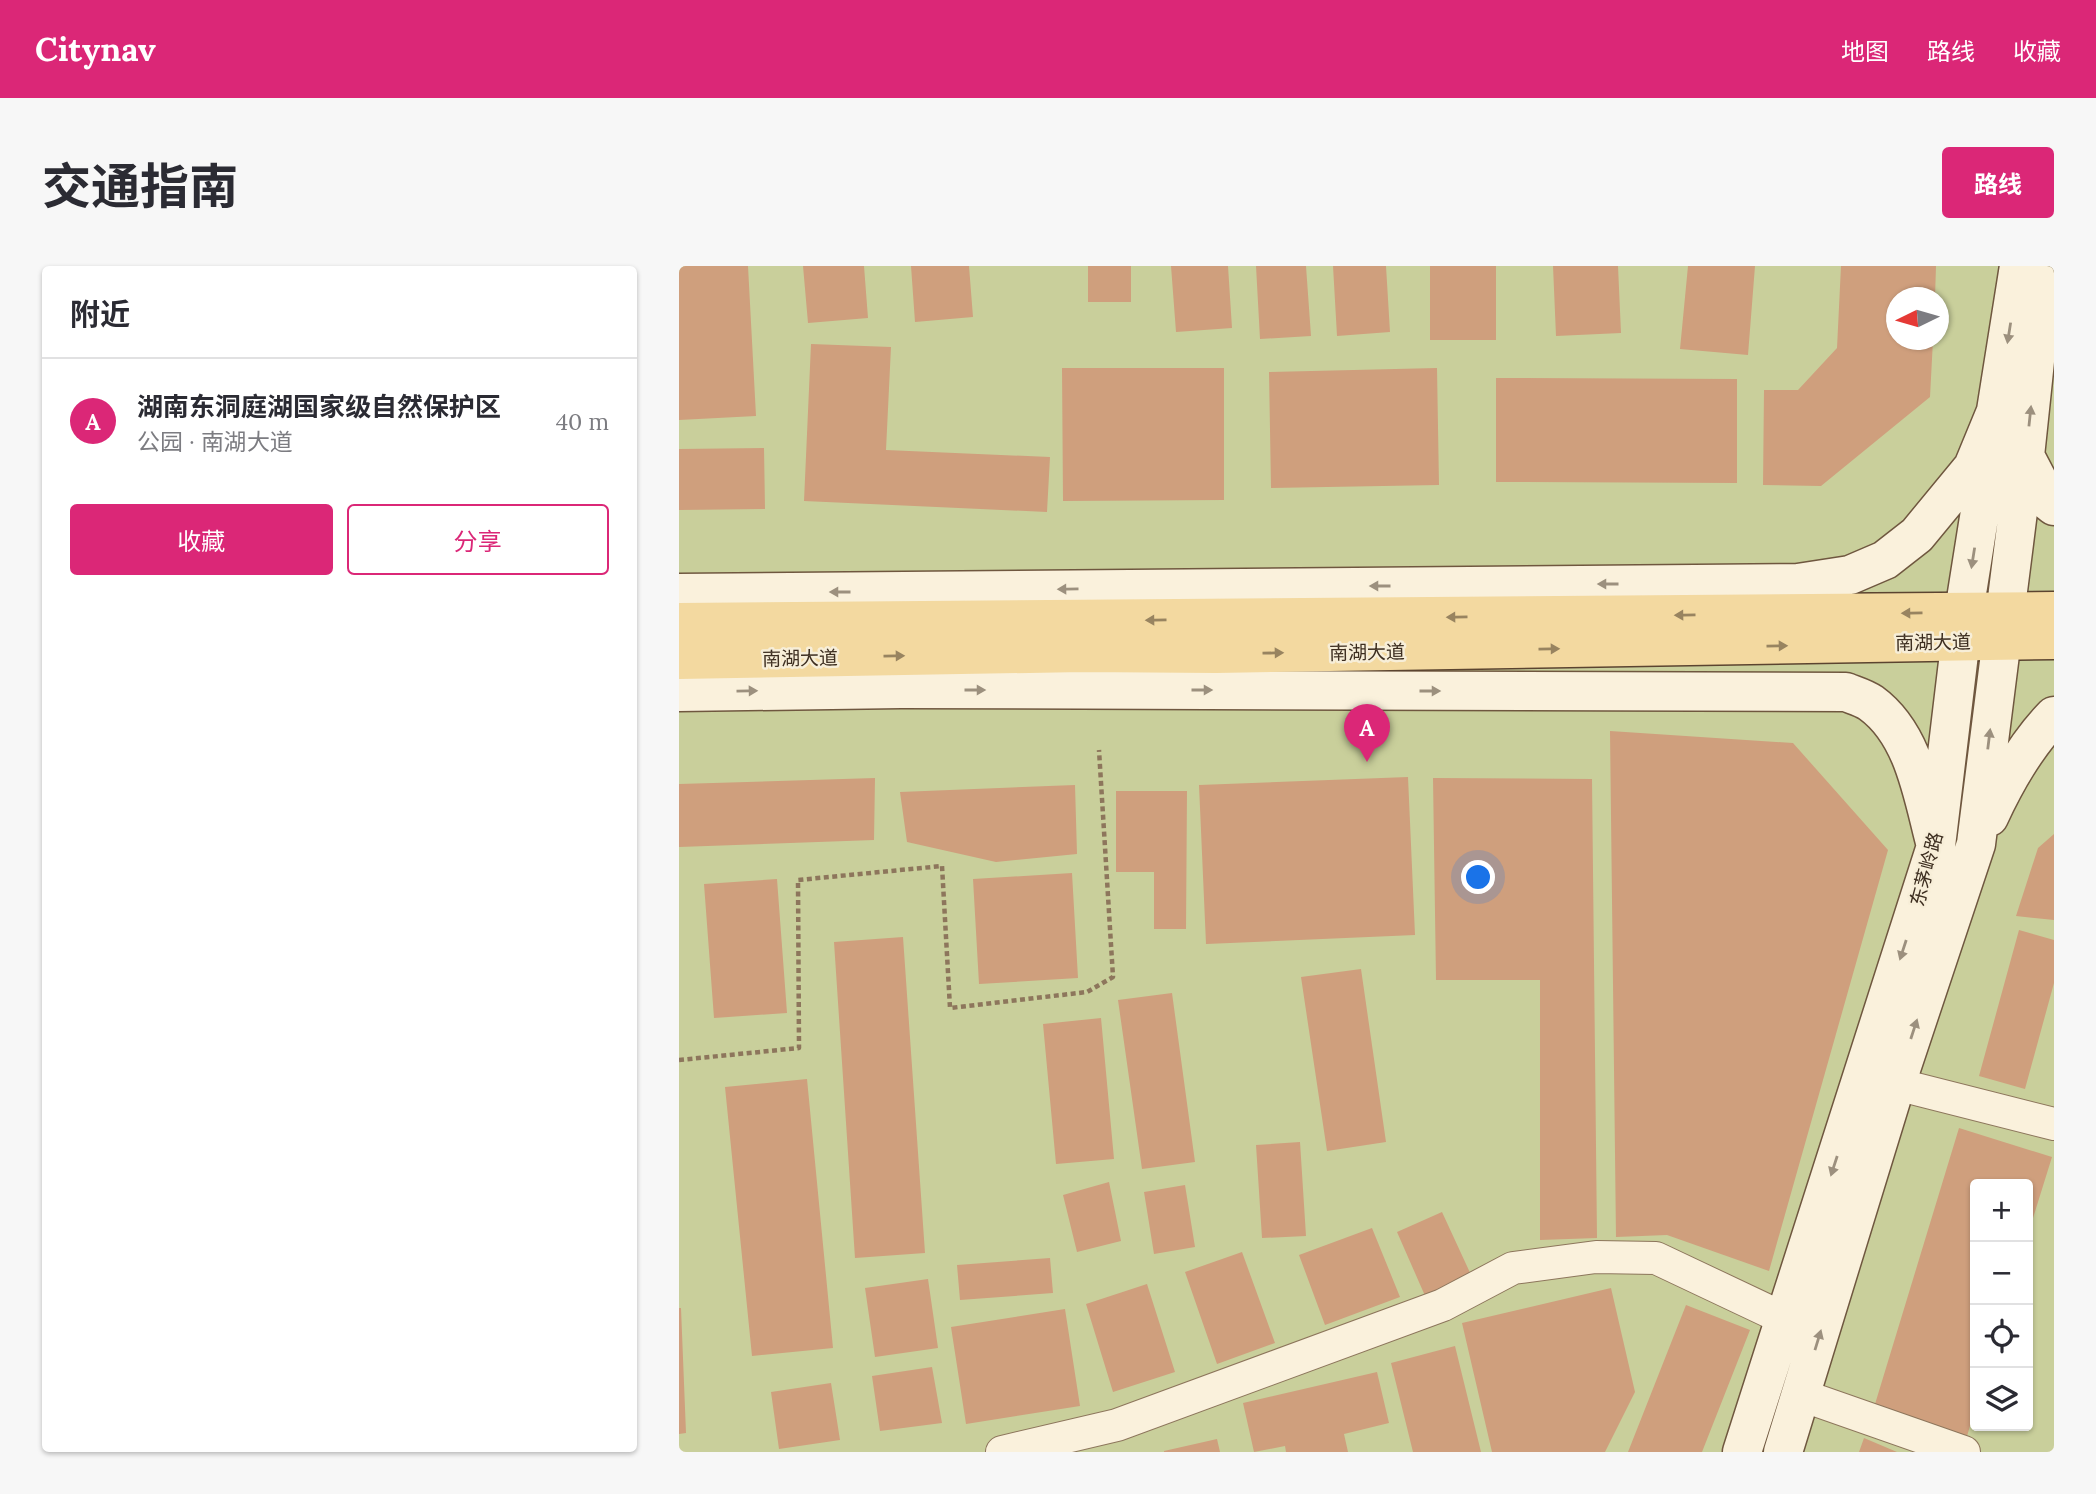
<!DOCTYPE html>
<html lang="zh">
<meta charset="utf-8">
<style>
body{margin:0;font-family:Lora,"Noto Sans SC",serif;background:#f7f7f7;color:#2b2b33}
.controls{position:absolute;right:21px;bottom:21px;display:grid;overflow:hidden;border-radius:7px;box-shadow:0 2px 5px #0004}
.controls button{width:63px;height:63px;display:grid;place-items:center;padding:0;border:0;border-bottom:2px solid #e1e1e2;background:#fff;color:#2b2b33;font:35px sans-serif}
.compass{position:absolute;left:1207px;top:21px;width:63px;height:63px;border-radius:50%;background:#fff;box-shadow:0 2px 5px #0004;rotate:265deg}
.you{position:absolute;left:800px;top:612px;width:24px;height:24px;margin:-18px;border:5px solid #fff;border-radius:50%;background:#1a73e8;box-shadow:0 0 0 10px #1a73e833}
.badge{display:grid;place-items:center;width:46px;height:46px;border-radius:50%;background:#db2777;color:#fff;font-size:23px;font-weight:700}
.pin{position:absolute;translate:-50% -58px;filter:drop-shadow(0 2px 4px #0008)}
.pin::after{content:'';position:absolute;top:37px;width:24px;height:21px;background:inherit;clip-path:polygon(0 0,100% 0,50% 100%)}
.list{margin:0;padding:0;list-style:none}
h2{display:flex;justify-content:space-between;align-items:center;height:91px;margin:0;padding:0 28px;font-size:30px}
h2 small{font-size:23px;font-weight:400;color:#7c7c81}
.list li{display:grid;grid-template-columns:46px 1fr auto;gap:21px;align-items:center;box-sizing:border-box;height:126px;padding:0 28px;border-top:2px solid #e1e1e2}
.list b{display:block;font-size:26px;white-space:nowrap}
.list p{margin:0;font-size:23px;white-space:nowrap;color:#7c7c81}
.list em{font-size:23px;font-style:normal;color:#7c7c81}
.actions{display:flex;gap:14px;padding:21px 28px}
.actions a{flex:1;padding:16px 0;border:2px solid #db2777;border-radius:7px;text-align:center;font-size:24px;color:#db2777}
.actions .main{background:#db2777;color:#fff}
.icon{flex:none;width:38px;height:38px;fill:none;stroke:currentColor;stroke-width:2;stroke-linecap:round;stroke-linejoin:round}
.map{position:relative;flex:none;width:1375px;height:1186px;overflow:hidden;border-radius:7px}
header{display:flex;align-items:center;gap:42px;box-sizing:border-box;height:98px;padding:0 35px;background:#db2777;color:#fff}
header strong{font-size:33px}
nav{display:flex;gap:38px;margin-inline-start:auto;font-size:24px}
.intro{display:flex;align-items:center;justify-content:space-between;box-sizing:border-box;height:168px;padding:0 42px}
h1{margin:0;font-size:49px}
.button{padding:18px 32px;border-radius:7px;background:#db2777;color:#fff;font-size:24px;font-weight:700}
main{display:flex;gap:42px;padding:0 42px}
aside{flex:1;background:#fff;border-radius:7px;box-shadow:0 2px 5px #0004}
.map>svg:first-child{display:block}
</style>
<header>
<strong>Citynav</strong>
<nav><a>地图</a><a>路线</a><a>收藏</a></nav>
</header>
<div class="intro"><h1>交通指南</h1><a class="button">路线</a></div>
<main>
<aside>
<h2>附近<small></small></h2>
<ul class="list">
<li><span class="badge">A</span><div><b>湖南东洞庭湖国家级自然保护区</b><p>公园 · 南湖大道</p></div><em>40 m</em></li>
</ul>
<div class="actions"><a class="main">收藏</a><a>分享</a></div>
</aside>
<div class="map">
<svg width="1375" height="1186" viewBox="0 0 1375 1186">
<rect width="100%" height="100%" fill="#f0e4c8"/>
<path fill="#c9cf9b" fill-rule="evenodd" d="M0 0H1375V1186H0ZM1218 32H1260V74H1218ZM1296 918H1349V1160H1296Z"/>
<path fill="#cf9f7d" d="M0 0H69L77 150 0 154Z
M124 0H185L189 52 129 57Z
M232 0H290L294 51 236 56Z
M409 0H452V36H409Z
M492 0H549L553 62 497 66Z
M577 0H627L632 70 581 73Z
M654 0H707L711 66 658 70Z
M751 0H817V74H751Z
M874 0H939L942 67 877 70Z
M1009 0H1076L1069 89 1001 83Z
M1162 0H1257L1256 32H1218V74H1254L1251 131 1142 220 1084 219 1085 124H1119L1158 82Z
M132 78 212 81 207 184 371 191 368 246 125 235Z
M383 102H545V234L384 235Z
M758 102 760 219 592 222 590 106Z
M817 112 1058 113V217L817 216Z
M85 182 86 243 0 244V183Z
M931 465 1114 477 1209 584 1090 1005 988 969 937 971Z
M729 511 736 669 527 678 520 519Z
M196 512 195 574 0 581V518Z
M754 512 913 513 918 972 861 974V714H757Z
M396 519 398 588 317 596 228 576 221 526Z
M437 525H508L507 663H475V606H437Z
M1375 568V654L1337 650 1359 582Z
M393 607 399 712 300 718 294 613Z
M98 613 108 747 35 752 25 618Z
M1340 664 1375 674V717L1346 823 1300 810Z
M224 671 246 987 176 992 155 676Z
M682 703 707 876 648 885 622 711Z
M493 727 516 896 463 903 439 734Z
M422 752 435 893 377 898 364 758Z
M128 813 154 1082 73 1090 46 821Z
M1280 862 1373 891 1349 968V918H1296V1143L1286 1177 1193 1148Z
M621 876 627 970 583 972 577 879Z
M430 916 442 975 398 986 384 929Z
M506 919 516 981 475 988 465 926Z
M763 946 793 1011 747 1032 718 966Z
M693 962 721 1031 646 1059 620 989Z
M563 986 596 1077 538 1098 506 1006Z
M371 992 374 1027 281 1034 278 999Z
M249 1013 259 1082 196 1091 186 1022Z
M468 1018 496 1106 434 1126 407 1038Z
M932 1022 956 1126 926 1186H813L783 1057Z
M1007 1039 1071 1064 1023 1186H949Z
M0 1042H2L7 1167 0 1168Z
M386 1043 401 1140 287 1158 272 1061Z
M776 1080 802 1186H734L712 1097Z
M253 1101 263 1157 201 1165 193 1110Z
M698 1106 710 1157 665 1168 669 1186H607L606 1180 575 1186 564 1137Z
M152 1117 161 1174 100 1183 92 1126Z
M1185 1172 1218 1186H1180Z
M538 1173 541 1186H485V1185Z"/>
<g fill="none" stroke-linecap="round" stroke-linejoin="round">
<g stroke="#8d765c" stroke-width="34">
<path id="street" d="M1217 818 1375 858
M1122 1129 1285 1186
M323 1186 438 1159 764 1039 834 1002 917 991 977 992 1106 1053"/>
</g>
<g stroke="#6f573f" stroke-width="41">
<path id="secondary" d="M1346 190 1370 236 1375 240
M0 327 1119 317 1171 309 1206 294 1238 269 1294 201 1320 138
M0 426 222 423 1167 426C1174 429 1185 432 1192 437 1236 469 1244 532 1257 580
M1310 551C1327 514 1347 479 1375 450
M1063 1186 1257 580 1285 346 1340 0
M1104 1186 1217 818 1297 578 1346 190 1366 0"/>
</g>
<g stroke="#5b4430" stroke-width="41">
<path id="primary" d="M0 356 1375 345
M0 394 403 387 537 388 1375 374"/>
</g>
<path stroke="#8d765c" stroke-width="4.5" stroke-dasharray="5 3.5" stroke-linecap="butt" d="M0 794 120 782 119 614 263 600 271 742 408 726 434 711 420 484"/>
<use href="#street" stroke="#faf1dc" stroke-width="32"/>
<use href="#secondary" stroke="#faf1dc" stroke-width="38"/>
<use href="#primary" stroke="#f3d9a0" stroke-width="38"/>
</g>
<defs><path id="oneway-solid" d="M-6-.8H1V-3.2L6.5 0L1 3.2V.8H-6Z" transform="scale(1.75)"/></defs>
<g fill="#9c907e">
<use href="#oneway-solid" transform="translate(1330 67) rotate(99)"/>
<use href="#oneway-solid" transform="translate(1351 150) rotate(-84)"/>
<use href="#oneway-solid" transform="translate(1294 292) rotate(99)"/>
<use href="#oneway-solid" transform="translate(929 318) rotate(180)"/>
<use href="#oneway-solid" transform="translate(701 320) rotate(180)"/>
<use href="#oneway-solid" transform="translate(389 323) rotate(179)"/>
<use href="#oneway-solid" transform="translate(161 326) rotate(180)"/>
<use href="#oneway-solid" transform="translate(296 424)"/>
<use href="#oneway-solid" transform="translate(523 424)"/>
<use href="#oneway-solid" transform="translate(68 425) rotate(-1)"/>
<use href="#oneway-solid" transform="translate(751 425)"/>
<use href="#oneway-solid" transform="translate(1310 473) rotate(-83)"/>
<use href="#oneway-solid" transform="translate(1224 684) rotate(108)"/>
<use href="#oneway-solid" transform="translate(1235 763) rotate(-72)"/>
<use href="#oneway-solid" transform="translate(1155 900) rotate(108)"/>
<use href="#oneway-solid" transform="translate(1139 1074) rotate(-73)"/>
</g>
<g fill="#988460">
<use href="#oneway-solid" transform="translate(1233 347) rotate(179)"/>
<use href="#oneway-solid" transform="translate(1006 349) rotate(179)"/>
<use href="#oneway-solid" transform="translate(778 351) rotate(179)"/>
<use href="#oneway-solid" transform="translate(477 354) rotate(179)"/>
<use href="#oneway-solid" transform="translate(1098 380) rotate(-1)"/>
<use href="#oneway-solid" transform="translate(870 383) rotate(-1)"/>
<use href="#oneway-solid" transform="translate(594 387) rotate(-1)"/>
<use href="#oneway-solid" transform="translate(215 390) rotate(-1)"/>
</g>
<g text-anchor="middle" dominant-baseline="central" stroke-width="5" stroke-linejoin="round" paint-order="stroke">
<g font-size="19" fill="#3d2e20" stroke="#f7eed8">
<text transform="translate(1254 376) rotate(-1)">南湖大道</text>
<text transform="translate(688 386) rotate(-1)">南湖大道</text>
<text transform="translate(121 392) rotate(-1)">南湖大道</text>
<text transform="translate(1247 603) rotate(-75)">东茅岭路</text>
</g>
</g>
</svg>
<div class="controls">
<button>+</button>
<button>−</button>
<button><svg class="icon" aria-label="locate" viewBox="0 0 24 24"><circle cx="12" cy="12" r="6"/><path d="M12 2v4M12 18v4M2 12h4M18 12h4"/></svg></button>
<button><svg class="icon" aria-label="layers" viewBox="0 0 24 24"><path d="M12 4l9 5-9 5-9-5zM3 14l9 5 9-5"/></svg></button>
</div>
<svg class="compass" viewBox="-18 -18 36 36"><path d="M0-13l5 13h-10z" fill="#e53935"/><path d="M0 13l5-13h-10z" fill="#7c7c81"/></svg>
<div class="you"></div>
<div class="pin badge" style="left:688px;top:496px">A</div>
</div>
</main>
